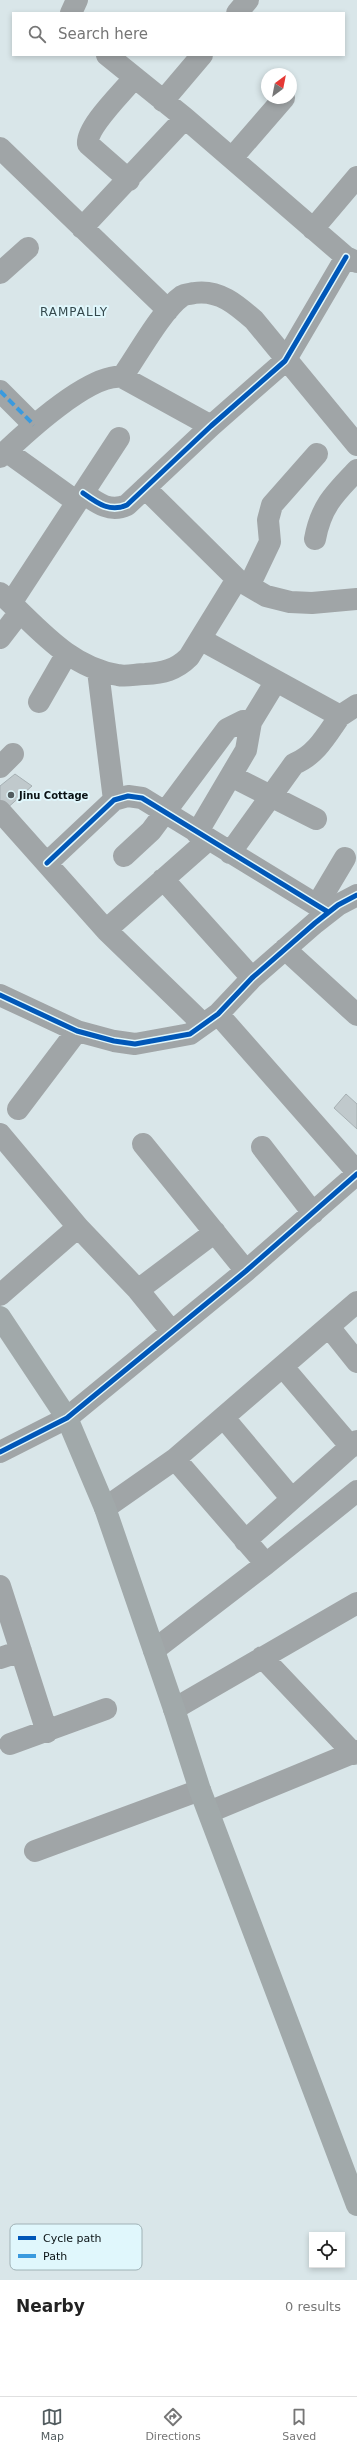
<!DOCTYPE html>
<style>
body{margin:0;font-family:"DejaVu Sans",sans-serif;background:#f6f6f6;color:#222}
.controls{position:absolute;right:12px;bottom:12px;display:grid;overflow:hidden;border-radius:0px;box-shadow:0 2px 6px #0003}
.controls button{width:36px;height:36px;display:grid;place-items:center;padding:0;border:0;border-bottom:1px solid #e0e0e0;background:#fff;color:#222;font:20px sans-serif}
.compass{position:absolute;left:261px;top:68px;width:36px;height:36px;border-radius:50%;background:#fff;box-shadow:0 2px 6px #0003;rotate:32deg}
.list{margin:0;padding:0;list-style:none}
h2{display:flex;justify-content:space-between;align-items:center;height:52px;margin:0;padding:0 16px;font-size:17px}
h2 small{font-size:13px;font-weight:400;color:#767676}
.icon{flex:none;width:22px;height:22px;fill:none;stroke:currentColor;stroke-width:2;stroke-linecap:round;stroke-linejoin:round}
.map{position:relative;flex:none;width:357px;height:2280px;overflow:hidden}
.search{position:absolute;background:#fff;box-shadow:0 2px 6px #0003;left:12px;right:12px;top:12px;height:44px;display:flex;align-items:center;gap:10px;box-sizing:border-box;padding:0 14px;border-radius:0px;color:#767676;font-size:15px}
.sheet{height:116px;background:#fff}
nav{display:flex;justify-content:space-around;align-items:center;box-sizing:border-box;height:56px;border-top:1px solid #e0e0e0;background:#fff;font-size:11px;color:#767676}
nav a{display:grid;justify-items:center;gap:2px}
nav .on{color:#525c5f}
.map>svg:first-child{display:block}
</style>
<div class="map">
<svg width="357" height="2280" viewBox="0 0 357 2280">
<rect width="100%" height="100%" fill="#d9e6e9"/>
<path fill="#c0c9cc" stroke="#a6b0b3" d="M15 774 32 786 5 810 0 804V786Z
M346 1094 357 1104V1129L334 1108Z"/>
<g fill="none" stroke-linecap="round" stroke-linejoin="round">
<path stroke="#a0a5a7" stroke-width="22" d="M71 13 77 0
M237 13 248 0
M107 55 185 118 346 257 357 262
M163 101 202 55
M0 148 168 310
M232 158 284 98
M129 180 88 144C86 127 123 92 134 78
M82 228 185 118
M313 229 357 177
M0 273 28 248
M122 377C137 356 162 310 182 296 185 294 190 294 194 293 219 289 237 305 254 320L357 445
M0 391 34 425
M6 451 77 502
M0 457C24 434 89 373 122 377L211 426
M145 488 237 579 266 596 290 602 312 603 357 599
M83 493C97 503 110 513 127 505L211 426 285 361 346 257
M315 539C321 506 335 493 357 470
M249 586 270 542 268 520 272 505 317 454
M0 593C36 625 67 667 118 675 126 677 136 674 145 674 163 673 176 670 189 657L237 579
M11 603 119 438
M0 638 20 612
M200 639 340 716 357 705
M98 671 114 800
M39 702 66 655
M0 767 13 754
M231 776 316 819
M0 811 106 930 203 1024
M197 833 246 750 251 722 276 681
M230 853 294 764C316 755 326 736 340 716
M124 856 151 831 227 729 243 721 251 722
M47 863 114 800 128 796 142 798 328 912
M163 879 252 978
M317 905 345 858
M106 930 208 840
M285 949 357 1015
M0 995 77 1031 114 1041 135 1044 190 1034 218 1014 252 978 315 923 338 905 357 895
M218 1014 357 1172
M18 1109 77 1031
M0 1134 78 1227
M143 1144 246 1271
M262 1147 313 1213
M138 1290 215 1232
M0 1295 78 1227 138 1290 172 1332
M329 1327 357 1362
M283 1367 351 1447
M224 1418 292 1499
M0 1452 67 1418 246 1271 357 1174
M175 1459 266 1564 357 1491
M105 1508 175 1459 357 1302
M245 1541 357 1441
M0 1586 47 1732
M154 1650 266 1564
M262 1657 354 1754
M0 1658 21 1651
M174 1709 357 1603
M10 1744 106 1709
M209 1812 357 1751
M35 1851 200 1790"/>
<path stroke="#a1a9aa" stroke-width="22" d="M0 1317 67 1418 105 1508 174 1709 200 1790 357 2205"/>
<path stroke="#3a9ade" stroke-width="4" stroke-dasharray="8 4" stroke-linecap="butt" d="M0 391 34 425"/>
<g stroke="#e0f7fc" stroke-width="8">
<path id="cycleway" d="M83 493C97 503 110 513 127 505L211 426 285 361 346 257
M47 863 114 800 128 796 142 798 328 912
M0 995 77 1031 114 1041 135 1044 190 1034 218 1014 252 978 315 923 338 905 357 895
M0 1452 67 1418 246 1271 357 1174"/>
</g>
<use href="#cycleway" stroke="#0057b8" stroke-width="5"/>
</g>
<circle fill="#525c5f" stroke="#e0f7fc" stroke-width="1.5" cx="11" cy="795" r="4"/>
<g text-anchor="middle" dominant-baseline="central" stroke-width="4" stroke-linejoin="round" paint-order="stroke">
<g font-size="10" font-weight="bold" fill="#0a1214" stroke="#e0f7fc" text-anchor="start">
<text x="19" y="795">Jinu Cottage</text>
</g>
<g font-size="12" letter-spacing="1" fill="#35494d" stroke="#e0f7fc">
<text x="74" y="312">RAMPALLY</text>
</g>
</g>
<rect x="10" y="2224" width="132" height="46" rx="6" fill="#e0f7fc" stroke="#a0b2b6" stroke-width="1"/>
<rect x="18" y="2236" width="18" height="4" fill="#0057b8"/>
<rect x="18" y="2254" width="18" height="4" fill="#3a9ade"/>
<g font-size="11" fill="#0a1214">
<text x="43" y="2242">Cycle path</text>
<text x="43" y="2260">Path</text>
</g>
</svg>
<div class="controls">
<button><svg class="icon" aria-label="locate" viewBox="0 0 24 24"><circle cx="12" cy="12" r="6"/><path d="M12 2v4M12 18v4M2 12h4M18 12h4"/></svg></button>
</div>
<svg class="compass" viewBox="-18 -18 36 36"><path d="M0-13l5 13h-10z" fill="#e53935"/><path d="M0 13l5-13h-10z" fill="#767676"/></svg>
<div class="search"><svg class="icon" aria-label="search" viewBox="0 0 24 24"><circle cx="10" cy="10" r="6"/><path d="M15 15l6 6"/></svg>Search here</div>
</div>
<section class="sheet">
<h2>Nearby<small>0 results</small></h2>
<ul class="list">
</ul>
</section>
<nav>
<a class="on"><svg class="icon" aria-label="map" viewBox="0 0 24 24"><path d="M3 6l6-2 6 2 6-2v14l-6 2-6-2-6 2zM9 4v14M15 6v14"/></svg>Map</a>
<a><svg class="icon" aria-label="directions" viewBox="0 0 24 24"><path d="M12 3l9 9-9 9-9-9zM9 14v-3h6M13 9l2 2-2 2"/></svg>Directions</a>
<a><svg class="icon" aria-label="saved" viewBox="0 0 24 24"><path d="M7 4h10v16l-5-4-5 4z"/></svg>Saved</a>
</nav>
